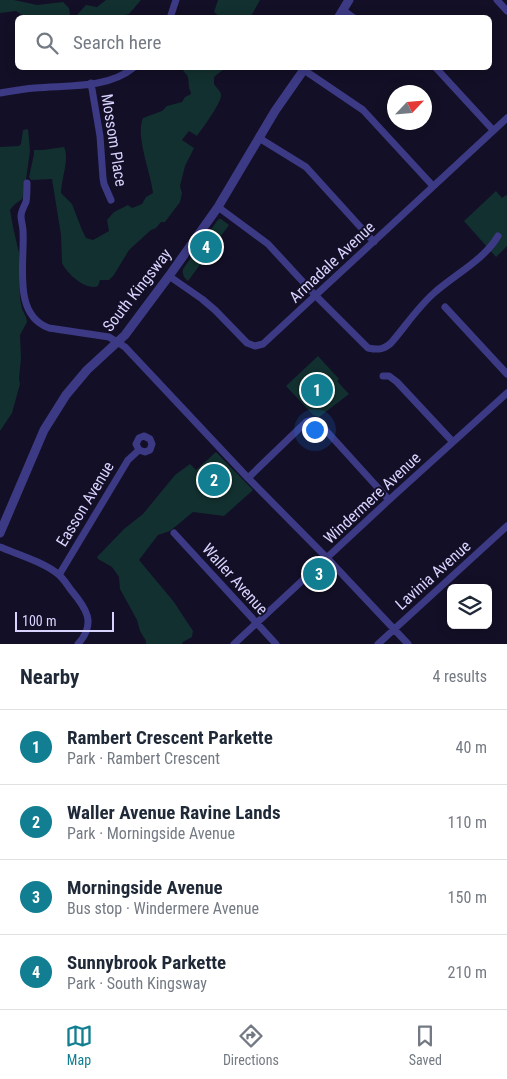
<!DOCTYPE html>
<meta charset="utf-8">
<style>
body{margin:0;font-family:"Roboto Condensed",sans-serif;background:#f6f6f7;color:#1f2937}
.controls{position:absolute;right:15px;bottom:15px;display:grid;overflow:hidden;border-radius:8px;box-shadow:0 2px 12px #0003}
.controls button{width:45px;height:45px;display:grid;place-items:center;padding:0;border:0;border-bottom:1px solid #e0e1e3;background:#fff;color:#1f2937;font:25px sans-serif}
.compass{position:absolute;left:387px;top:85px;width:45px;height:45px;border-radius:50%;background:#fff;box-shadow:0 2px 12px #0003;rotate:64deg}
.scale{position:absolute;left:15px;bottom:12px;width:99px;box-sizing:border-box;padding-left:5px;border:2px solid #d9d4ff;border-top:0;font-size:14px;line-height:18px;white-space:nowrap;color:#d9d4ff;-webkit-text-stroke:4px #130f26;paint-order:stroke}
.you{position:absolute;left:314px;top:429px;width:18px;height:18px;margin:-12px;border:4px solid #fff;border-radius:50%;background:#1a73e8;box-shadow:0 0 0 8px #1a73e833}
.badge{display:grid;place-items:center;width:32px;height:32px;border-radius:50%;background:#117e91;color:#fff;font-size:16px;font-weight:700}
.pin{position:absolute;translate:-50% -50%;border:2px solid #fff;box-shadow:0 1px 5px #0006}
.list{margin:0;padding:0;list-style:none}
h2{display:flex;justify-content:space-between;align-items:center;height:65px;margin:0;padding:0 20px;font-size:21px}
h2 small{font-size:16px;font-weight:400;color:#747a83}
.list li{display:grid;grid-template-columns:32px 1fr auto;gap:15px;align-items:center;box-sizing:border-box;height:75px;padding:0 20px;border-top:1px solid #e0e1e3}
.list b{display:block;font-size:19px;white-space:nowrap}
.list p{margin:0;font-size:16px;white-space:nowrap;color:#747a83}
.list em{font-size:16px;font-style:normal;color:#747a83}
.icon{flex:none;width:28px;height:28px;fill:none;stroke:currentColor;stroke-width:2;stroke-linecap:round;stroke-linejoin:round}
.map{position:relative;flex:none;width:507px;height:644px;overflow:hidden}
.search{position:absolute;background:#fff;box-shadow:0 2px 12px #0003;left:15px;right:15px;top:15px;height:55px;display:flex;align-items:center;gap:12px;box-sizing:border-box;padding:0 18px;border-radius:8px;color:#747a83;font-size:19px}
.sheet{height:365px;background:#fff}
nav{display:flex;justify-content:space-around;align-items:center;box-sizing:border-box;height:70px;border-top:1px solid #e0e1e3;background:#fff;font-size:14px;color:#747a83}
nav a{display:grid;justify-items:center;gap:2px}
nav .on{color:#117e91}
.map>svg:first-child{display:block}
</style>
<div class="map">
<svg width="507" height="644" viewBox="0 0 507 644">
<rect width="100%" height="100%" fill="#130f26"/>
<path fill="#12302f" d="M0 0H14L37 5 63 2 69 8 70 15 75 17 86 5 97 7 106 0H141L129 14 124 15 122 17 48 18 46 16 42 17H26L16 11 0 13Z
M218 0H260L250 18 220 17 214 12Z
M187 68H225L214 77V84C216 87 220 91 221 94 223 101 202 129 197 136L189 131 182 140 194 148 185 166 180 186 182 193 180 202 165 222H161L156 228 151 230 129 250 114 275 109 280H100L98 286C86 291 67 274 62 263L61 235 52 179 31 180 29 177 34 154V150H43L64 147C70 159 61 179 61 193L72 204 82 230 86 238 93 240 109 231 107 220 114 212 128 205 132 208 142 204 146 197 153 193C151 173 135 136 143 118L162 111 167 106 182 102 185 97 191 94C191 92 189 89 189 87 188 80 190 77 183 71Z
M28 129 30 151 24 194 22 199 14 205 10 210 13 227 19 253 20 298 22 309 26 317 27 322 20 335 21 358 19 379 20 384 12 413 0 431V147L19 146 21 144 23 130Z
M496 191 502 198 506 195 507 196V246L496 257 464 221Z
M219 219H221L229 225 188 281C184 278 182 275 183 269L217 221Z
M318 356 339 379 337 381 349 394 319 417 313 415 286 386Z
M216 452 253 490 224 516 193 512 170 531 158 535 139 560 174 602 193 631 192 637 183 642 182 644H146V641L140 631 137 620 120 589 119 577 112 567 98 559 97 557 124 529 143 514 175 475 190 464 196 470Z"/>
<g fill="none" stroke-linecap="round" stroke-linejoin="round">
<path stroke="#3d3a85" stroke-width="7" d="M497 0 507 11
M343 10 354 18
M170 18 176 0
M436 68 493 130
M304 70 363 110 433 186
M91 83 100 136 103 178 104 184 111 200
M0 93C12 91 23 89 35 88 67 85 107 89 133 68
M259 138 306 167 374 242
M27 183C27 189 27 196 26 202 24 206 21 212 21 216 21 221 23 226 23 231 25 262 12 315 49 328L109 337 125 347 248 478 327 558 408 644
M218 207 268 244 315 295 368 348C378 350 383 350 391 343 405 327 417 308 434 293 454 275 485 259 498 236
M169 276 202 299 215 310 247 343 255 346 263 344 507 118
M445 307 507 374
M383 376H389L397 382 453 442
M248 478 306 422C312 419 317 421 321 425L389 500
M174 533 276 644
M0 547C17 554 46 563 59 575 64 579 67 585 71 590 86 608 97 623 78 644
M59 575 128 460 139 450 145 452 150 450 152 444 150 439 144 436 139 438 136 444 139 450
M234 644 389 500 507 393
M378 644 507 526"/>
<path stroke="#3d3a85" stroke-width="9" d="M338 18 349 0
M0 533 44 430 66 395 87 370 125 335 169 276 218 207 275 111 305 68"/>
</g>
<g text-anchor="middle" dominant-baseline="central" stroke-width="4" stroke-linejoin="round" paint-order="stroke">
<g font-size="16" fill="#d9d4ff" stroke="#130f26">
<text transform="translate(114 140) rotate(81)">Mossom Place</text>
<text transform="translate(332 262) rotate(-43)">Armadale Avenue</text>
<text transform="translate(137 290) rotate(-52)">South Kingsway</text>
<text transform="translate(372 498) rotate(-43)">Windermere Avenue</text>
<text transform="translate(85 504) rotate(-59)">Easson Avenue</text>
<text transform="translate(433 575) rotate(-42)">Lavinia Avenue</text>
<text transform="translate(235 579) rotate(48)">Waller Avenue</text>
</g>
</g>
</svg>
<div class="controls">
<button><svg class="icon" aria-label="layers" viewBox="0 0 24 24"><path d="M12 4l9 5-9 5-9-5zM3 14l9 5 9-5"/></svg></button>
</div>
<svg class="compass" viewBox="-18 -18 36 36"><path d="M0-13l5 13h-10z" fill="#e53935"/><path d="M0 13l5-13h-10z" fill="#747a83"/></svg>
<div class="scale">100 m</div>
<div class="you"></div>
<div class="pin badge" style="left:317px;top:390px">1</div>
<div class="pin badge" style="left:214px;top:480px">2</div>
<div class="pin badge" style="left:319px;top:574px">3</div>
<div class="pin badge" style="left:206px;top:247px">4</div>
<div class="search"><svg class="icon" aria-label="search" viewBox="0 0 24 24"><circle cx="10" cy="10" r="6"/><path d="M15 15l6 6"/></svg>Search here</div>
</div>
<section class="sheet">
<h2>Nearby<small>4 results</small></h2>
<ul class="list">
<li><span class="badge">1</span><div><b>Rambert Crescent Parkette</b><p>Park · Rambert Crescent</p></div><em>40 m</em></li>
<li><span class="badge">2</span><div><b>Waller Avenue Ravine Lands</b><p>Park · Morningside Avenue</p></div><em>110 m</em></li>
<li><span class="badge">3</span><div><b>Morningside Avenue</b><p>Bus stop · Windermere Avenue</p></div><em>150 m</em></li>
<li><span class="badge">4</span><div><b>Sunnybrook Parkette</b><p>Park · South Kingsway</p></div><em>210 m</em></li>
</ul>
</section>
<nav>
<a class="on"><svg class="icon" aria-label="map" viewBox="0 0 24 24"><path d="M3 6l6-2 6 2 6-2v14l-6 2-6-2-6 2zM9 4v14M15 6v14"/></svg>Map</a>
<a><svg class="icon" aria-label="directions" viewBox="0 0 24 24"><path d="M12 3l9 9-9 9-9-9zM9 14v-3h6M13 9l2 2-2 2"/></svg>Directions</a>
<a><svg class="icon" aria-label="saved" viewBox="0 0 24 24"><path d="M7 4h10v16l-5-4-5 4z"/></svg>Saved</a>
</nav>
